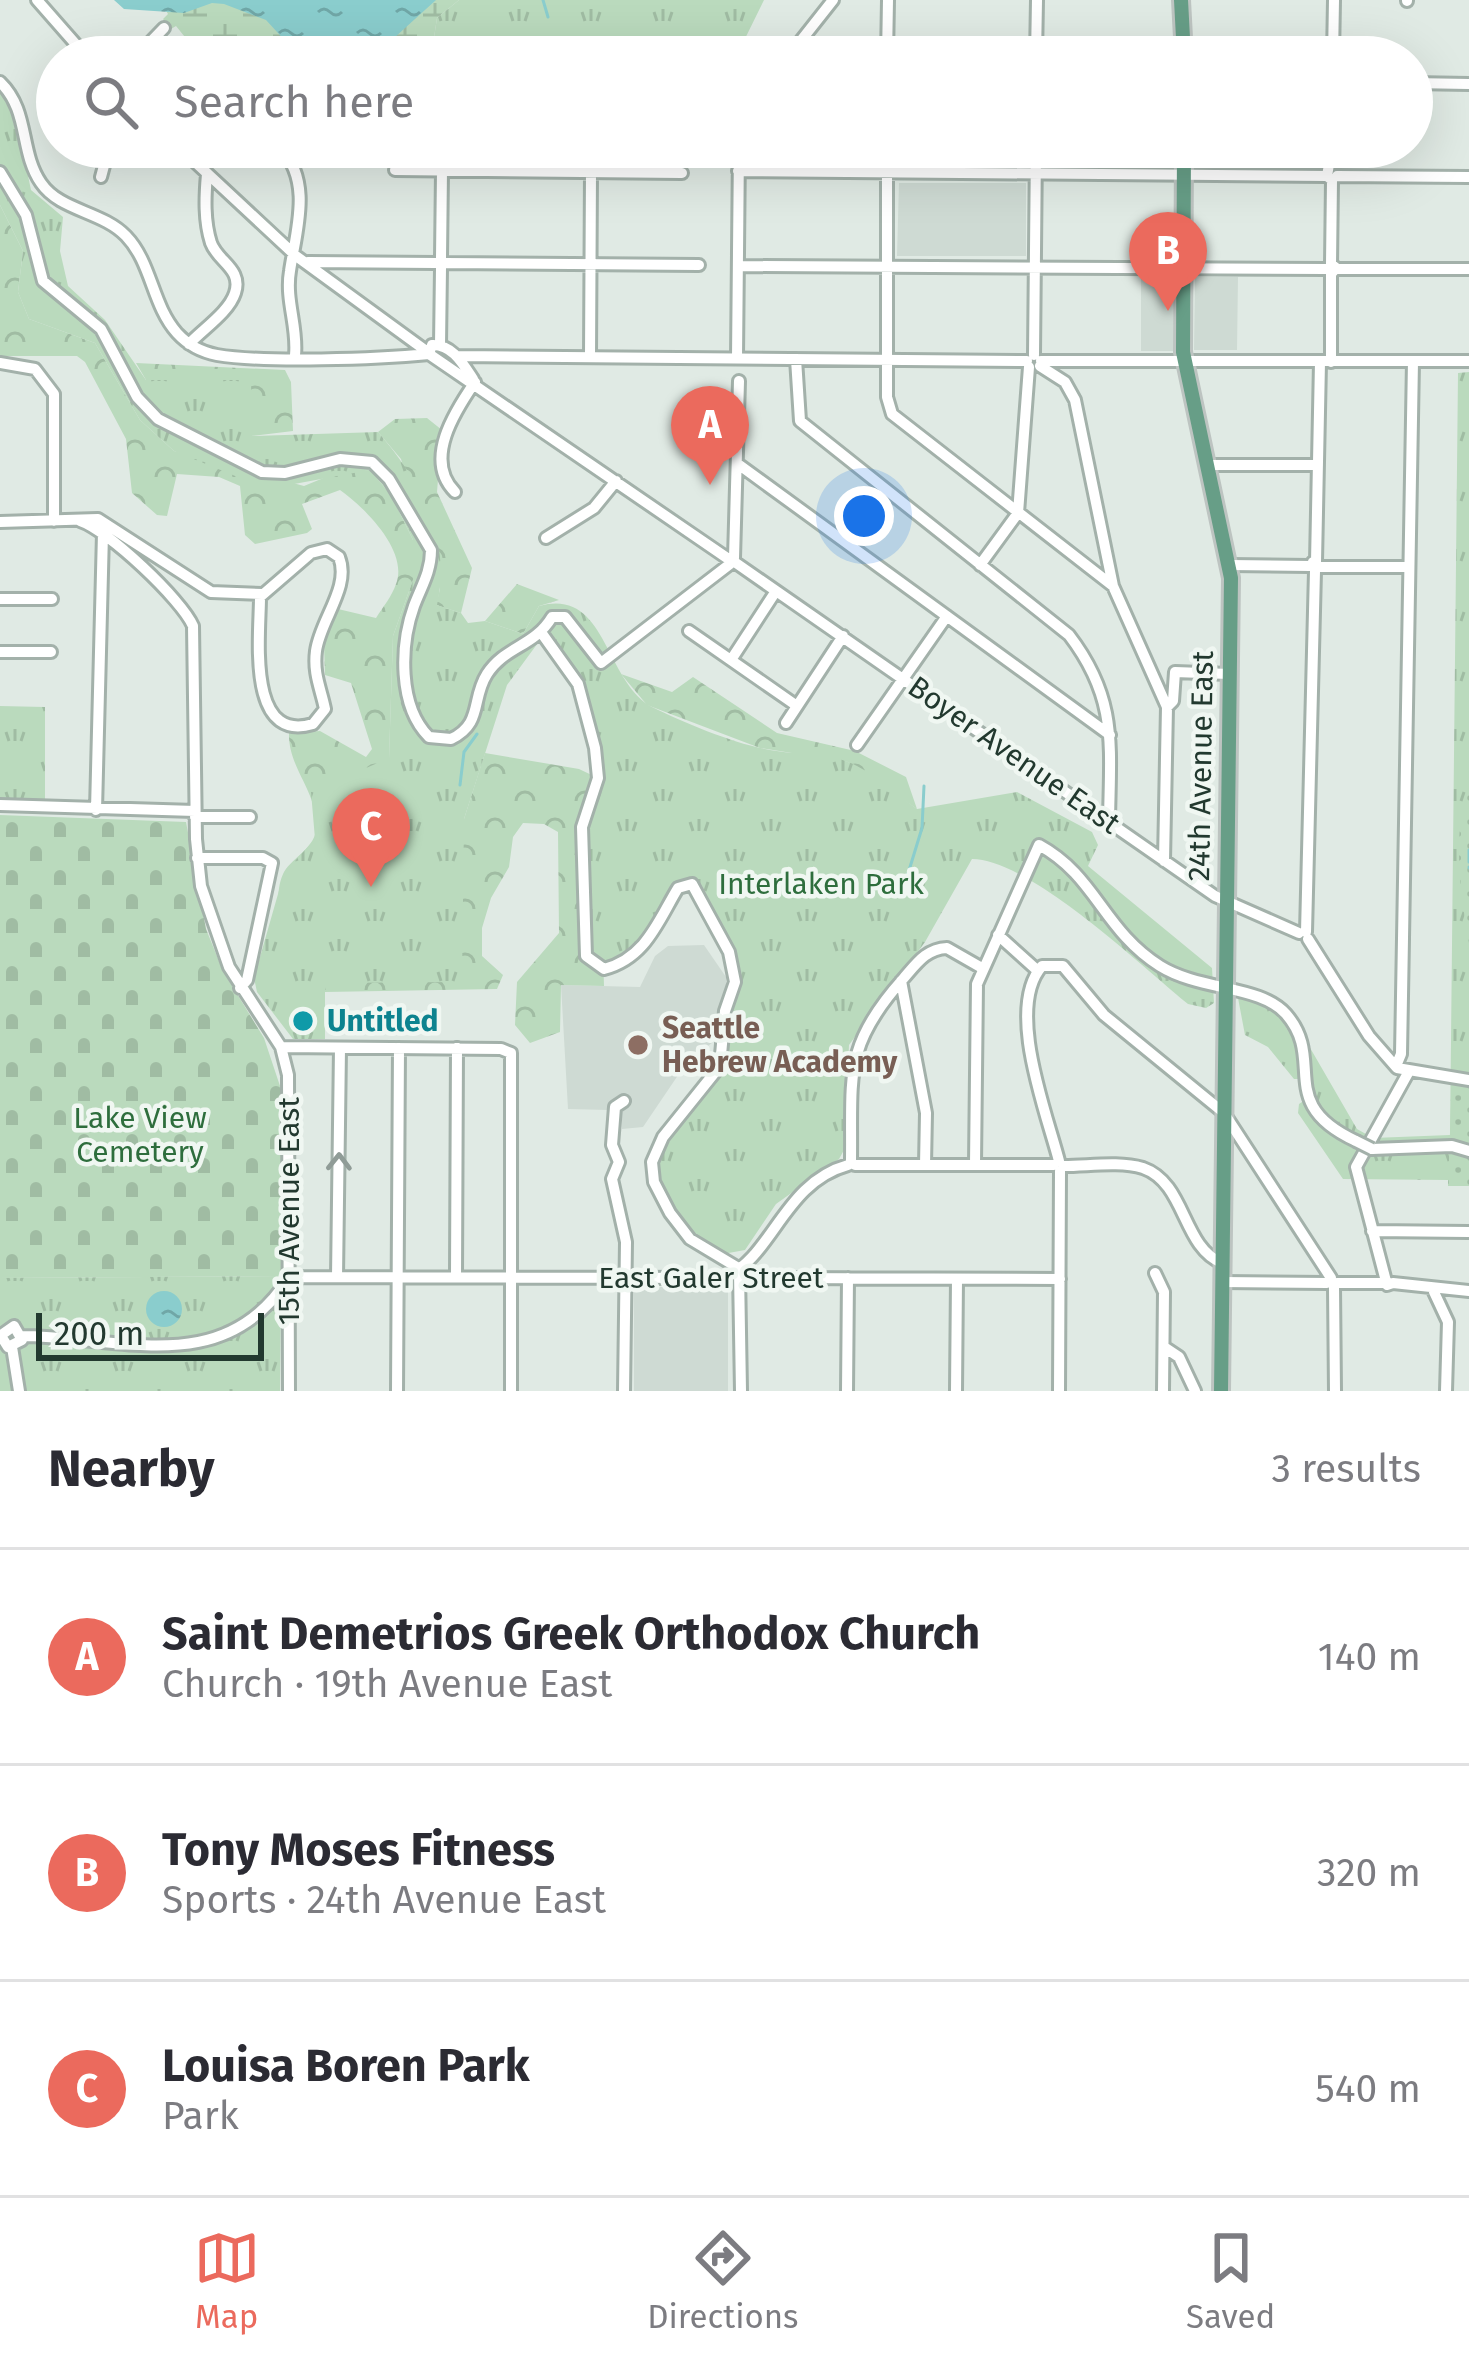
<!DOCTYPE html>
<meta charset="utf-8">
<style>
body{margin:0;font-family:"Fira Sans",sans-serif;background:#f2f2f3;color:#2b2b33}
.scale{position:absolute;left:36px;bottom:30px;width:228px;box-sizing:border-box;padding-left:12px;border:6px solid #22392f;border-top:0;font-size:33px;line-height:42px;white-space:nowrap;color:#22392f;-webkit-text-stroke:9px #f0f7f2;paint-order:stroke}
.you{position:absolute;left:864px;top:516px;width:42px;height:42px;margin:-30px;border:9px solid #fff;border-radius:50%;background:#1a73e8;box-shadow:0 0 0 18px #1a73e833}
.badge{display:grid;place-items:center;width:78px;height:78px;border-radius:50%;background:#eb6a5d;color:#fff;font-size:39px;font-weight:700}
.pin{position:absolute;translate:-50% -99px;filter:drop-shadow(0 3px 6px #0008)}
.pin::after{content:'';position:absolute;top:63px;width:42px;height:36px;background:inherit;clip-path:polygon(0 0,100% 0,50% 100%)}
.list{margin:0;padding:0;list-style:none}
h2{display:flex;justify-content:space-between;align-items:center;height:156px;margin:0;padding:0 48px;font-size:51px}
h2 small{font-size:39px;font-weight:400;color:#7c7c81}
.list li{display:grid;grid-template-columns:78px 1fr auto;gap:36px;align-items:center;box-sizing:border-box;height:216px;padding:0 48px;border-top:3px solid #e1e1e2}
.list b{display:block;font-size:45px;white-space:nowrap}
.list p{margin:0;font-size:39px;white-space:nowrap;color:#7c7c81}
.list em{font-size:39px;font-style:normal;color:#7c7c81}
.icon{flex:none;width:66px;height:66px;fill:none;stroke:currentColor;stroke-width:2;stroke-linecap:round;stroke-linejoin:round}
.map{position:relative;flex:none;width:1469px;height:1391px;overflow:hidden}
.search{position:absolute;background:#fff;box-shadow:0 12px 48px #0002;left:36px;right:36px;top:36px;height:132px;display:flex;align-items:center;gap:30px;box-sizing:border-box;padding:0 42px;border-radius:66px;color:#7c7c81;font-size:45px}
.sheet{height:804px;background:#fff}
nav{display:flex;justify-content:space-around;align-items:center;box-sizing:border-box;height:168px;border-top:3px solid #e1e1e2;background:#fff;font-size:33px;color:#7c7c81}
nav a{display:grid;justify-items:center;gap:6px}
nav .on{color:#eb6a5d}
.map>svg:first-child{display:block}
</style>
<div class="map">
<svg width="1469" height="1391" viewBox="0 0 1469 1391">
<defs>
<pattern id="forest-crowns" width="20" height="18" patternUnits="userSpaceOnUse" patternTransform="scale(3)"><rect width="20" height="18" fill="#badabd"/><path d="M2 6a3 3 0 1 1 6 0M12 15a3 3 0 1 1 6 0" fill="none" stroke="#a0bca3"/></pattern>
<pattern id="wetland-marsh" width="20" height="14" patternUnits="userSpaceOnUse" patternTransform="scale(3)"><rect width="20" height="14" fill="#badabd"/><path d="M1 5h8M5 5V1M11 12h8M15 12V8" fill="none" stroke="#a0bca3"/></pattern>
<pattern id="cemetery-stones" width="16" height="16" patternUnits="userSpaceOnUse" patternTransform="scale(3)"><rect width="16" height="16" fill="#badabd"/><path d="M2 7V4a2 2 0 0 1 4 0v3zM10 15v-3a2 2 0 0 1 4 0v3z" fill="#a0bca3"/></pattern>
<pattern id="park-tufts" width="24" height="20" patternUnits="userSpaceOnUse" patternTransform="scale(3)"><rect width="24" height="20" fill="#badabd"/><path d="M3 7l-1-3M5 7V3M7 7l1-3M15 17l-1-3M17 17v-4M19 17l1-3" fill="none" stroke="#a0bca3"/></pattern>
<pattern id="garden-dots" width="8" height="8" patternUnits="userSpaceOnUse" patternTransform="scale(3)"><rect width="8" height="8" fill="#badabd"/><path d="M2 2h.1M6 6h.1" fill="none" stroke="#a0bca3" stroke-width="1.8" stroke-linecap="round"/></pattern>
<pattern id="water-ripples" width="26" height="14" patternUnits="userSpaceOnUse" patternTransform="scale(3)"><rect width="26" height="14" fill="#8acdcd"/><path d="M2 4q2-2 4 0t4 0M15 11q2-2 4 0t4 0" fill="none" stroke="#70a7a7"/></pattern>
</defs>
<rect width="100%" height="100%" fill="#e0eae4"/>
<path fill="#cedad3" d="M899 183H1026V256H897Z
M1141 277 1173 279V351H1141Z
M1195 277H1238L1237 350H1194Z
M704 945 726 977 727 996 718 1016 721 1036 687 1062 643 1127 622 1129V1115L608 1110 568 1109 561 985 640 987 655 956 668 946Z
M634 1287H728V1391H634Z"/>
<path fill="url(#forest-crowns)" d="M0 205 23 251 18 292 29 319 95 343 140 420 174 451 304 486 338 472 370 470 391 495 413 540V580L393 636 389 758 464 819 485 753 579 769 598 778 604 986 561 985 560 1032 530 1043 515 1025 517 982 559 933 558 832 544 824 523 823 513 837 509 867 491 898 482 928V956L503 975 497 989 325 992V1039C306 1000 263 912 284 872 293 857 316 847 316 828 318 791 288 769 289 733L320 731 366 757 372 749 351 683 325 675 324 644 338 609 376 618C383 607 392 596 396 584 409 551 364 507 340 490L302 504 312 529 307 533 255 544 245 535 240 486 219 477 177 474 167 516 157 515 132 493 126 439 85 362 77 356H0Z
M136 363 285 370 291 382 293 431 251 436 250 380H146Z
M427 418 442 430 437 492 472 568 461 613 436 605 440 589 401 459 378 432 395 419Z
M517 584 559 600 539 606 523 634 485 621Z
M621 674 672 692 693 677 777 733 855 751 906 777 917 809 848 762 760 748 647 705Z"/>
<path fill="url(#wetland-marsh)" d="M138 0H459L437 18 431 57H201L176 26 171 29 163 19 168 14 165 9 135 8Z
M297 147H389V153C367 174 331 168 304 159Z"/>
<path fill="url(#cemetery-stones)" d="M0 815 186 822 206 929 223 971 264 1038 283 1095 281 1276 0 1278Z"/>
<path fill="url(#park-tufts)" d="M459 0H764L736 57H431L437 18Z
M0 87 13 104 31 190 63 217 60 251 68 286 105 320 146 380H251L252 436 378 432C420 480 452 540 437 605L461 613 468 623 485 621 523 634 539 606C607 587 604 681 652 707 685 723 730 742 765 749 791 755 823 752 848 762 872 771 896 794 917 809L1017 792 1092 832 1098 845 1088 866 1212 968 1214 1003 1206 1008 1188 1004C1141 966 1031 860 972 859L925 942 849 1045 844 1150 839 1159 776 1204 745 1250 723 1254 690 1239 654 1182V1153L717 1073 735 971 687 884 655 934 613 967 590 963 582 845 598 779 583 698 543 636 507 685 464 819 462 982 325 983V1039H293L257 992 254 978 284 873 315 839 311 792 389 758 393 636 413 580V540L391 495 370 470 267 489 174 451 140 420 95 343 29 319 18 292 23 251 0 205Z
M389 147H692L688 161 390 162Z
M1469 372V1186H1448V1180L1343 1179 1298 1113 1299 1104 1314 1094 1306 1079H1294L1268 1047 1245 1035 1238 998C1258 995 1280 1012 1287 1029L1298 1027 1357 1129 1373 1138 1450 1135 1458 373Z
M0 706 45 707V801L0 800Z
M281 1276 280 1391H0V1278Z"/>
<path fill="url(#garden-dots)" d="M1469 784V943C1460 893 1452 832 1469 784Z
M1452 1079 1469 1080V1186H1448Z"/>
<path fill="url(#water-ripples)" d="M114 0H436L373 57H300L266 20 224 4 212 3 184 13 124 9Z
M146 1309a18 18 0 1 1 36 0a18 18 0 1 1-36 0Z"/>
<g fill="none" stroke-linecap="round" stroke-linejoin="round">
<path stroke="#8acdcd" stroke-width="3" d="M543 0 548 17
M460 785 464 752 477 734
M1469 850V862
M1469 867V868
M903 890 922 828 924 786"/>
<g stroke="#a3b1aa" stroke-width="16">
<path id="minor" d="M37 0 87 57
M1407 0V1
M136 57 164 28
M788 57 833 0
M887 57 888 0
M1036 57 1037 0
M1333 57 1334 0
M0 82C30 111 19 151 41 183 60 211 102 211 126 236 152 263 152 305 177 333 187 344 201 352 217 355 264 363 378 359 429 354
M1412 83 1469 84
M179 147 296 256 429 353
M280 147C313 182 296 230 290 271 285 300 298 327 295 355
M887 147V397L892 414 1113 586
M395 170 682 173
M738 171 1327 176
M0 172 26 215 43 281 101 329 137 397 158 419 262 472 285 473 340 459 372 462 389 479 431 550C431 572 421 587 414 606 400 645 398 706 429 737L451 739C483 724 471 699 487 674 505 646 534 647 552 617H565L601 663 730 564
M1337 176 1469 177
M101 177 109 147
M441 258 442 171
M308 262 436 263
M446 263 699 265
M738 266 1326 269
M1336 269H1469
M189 344C203 329 229 312 235 293 243 269 218 262 211 243 204 221 205 197 207 174
M440 345 441 268
M429 354 730 560
M429 354 432 345C452 344 463 364 473 379
M1034 355 1036 147
M458 356 1027 361
M590 357 591 172
M737 358 739 147
M796 359 800 421 1069 635C1118 699 1110 745 1109 822
M1041 361H1469
M1331 362V274L1336 268 1331 264 1332 180 1327 176 1332 147
M0 363 35 369 54 394V521
M1040 366 1065 382 1075 400 1113 586 1167 707 1164 861
M738 464 1110 735
M1208 465H1318
M455 492C423 460 455 411 475 382
M80 521C108 530 182 600 193 626L196 839 201 886 229 967 281 1047 288 1075 289 1391
M0 522 98 519 211 592 262 594
M546 538 594 508 616 481
M327 549 339 557C351 587 320 620 316 651 313 674 321 689 325 709L313 724C246 744 260 635 260 597L311 553Z
M734 558 739 381
M1313 562 1320 567H1409
M1316 562 1320 362
M736 563 1215 896 1299 933
M980 565 1018 513 1029 367
M1230 565 1310 566
M0 599H52
M689 631 797 706
M543 635 578 684 595 748 598 778 582 827 586 956 604 969C646 958 658 921 678 888L692 884 729 952 735 982 725 1011 720 1066 663 1137 652 1162 654 1182 670 1213 690 1239 755 1278 1060 1279
M0 652H51
M731 660 776 591
M1167 707 1173 701 1175 672 1229 674
M786 723 843 636
M857 745 947 616
M0 805 195 811
M96 810 103 533
M195 817H250
M197 858H263L272 863 247 980 240 988
M1306 932 1315 571
M998 935 1038 971
M1308 939 1369 1036 1397 1068 1469 1080
M901 981 926 1113 925 1165
M281 1047 501 1049 511 1053V1391
M1396 1066 1401 1054 1413 361
M624 1101 615 1107 612 1145 619 1162 612 1179 626 1242 624 1391
M1372 1149 1452 1146 1469 1151
M851 1161C852 1076 843 1046 903 979 917 963 926 949 947 948L982 968
M1059 1161C1047 1114 1005 1008 1042 966H1063L1104 1015 1224 1113 1331 1278
M975 1164 977 984 1039 845C1096 876 1103 930 1160 966 1200 991 1261 985 1286 1014 1327 1061 1274 1103 1356 1141
M855 1165H1054
M1064 1166C1089 1166 1119 1161 1143 1168 1186 1183 1182 1247 1222 1263
M1372 1231 1469 1232
M739 1272 741 1391
M1155 1273 1164 1292 1163 1391
M289 1277 724 1278C773 1257 783 1183 848 1165
M337 1277 340 1048
M456 1277 457 1048
M1222 1282 1327 1283
M1337 1283H1386
M1393 1283 1387 1285 1356 1167 1408 1073
M1393 1283 1469 1291
M1334 1287 1335 1391
M1434 1292 1448 1322 1446 1391
M0 1336 14 1326 22 1340 8 1347 1 1336
M22 1336C118 1336 223 1380 288 1279
M12 1347 19 1391
M1164 1347 1179 1357 1195 1391
M397 1391 399 1048
M847 1391 848 1278
M956 1391 957 1279
M1059 1391 1060 1171"/>
</g>
<g stroke="#bdc4c1" stroke-width="20">
<path id="major" d="M1181 0 1184 57
M1184 147 1183 352 1231 578 1221 1391"/>
</g>
<use href="#minor" stroke="#fff" stroke-width="10"/>
<use href="#major" stroke="#679e87" stroke-width="14"/>
<g stroke="#a3b1aa" stroke-width="16" stroke-linecap="butt">
<path id="minor-bridge" d="M1356 1141 1372 1149"/>
</g>
<use href="#minor-bridge" stroke="#fff" stroke-width="10"/>
</g>
<defs><path id="oneway-chevron" d="M-2-3.5L2.5 0L-2 3.5" fill="none" stroke-width="1.6" stroke-linecap="round" stroke-linejoin="round" transform="scale(3)"/></defs>
<use stroke="#909c97" href="#oneway-chevron" transform="translate(339 1162) rotate(-89)"/>
<circle fill="#0f9aa8" stroke="#f0f7f2" stroke-width="4.5" cx="303" cy="1021" r="12"/>
<circle fill="#8d6e63" stroke="#f0f7f2" stroke-width="4.5" cx="638" cy="1045" r="12"/>
<g text-anchor="middle" dominant-baseline="central" stroke-width="9" stroke-linejoin="round" paint-order="stroke">
<g font-size="30" fill="#22392f" stroke="#f0f7f2">
<text transform="translate(1014 755) rotate(35)">Boyer Avenue East</text>
<text transform="translate(1201 766) rotate(-89)">24th Avenue East</text>
<text transform="translate(289 1211) rotate(-90)">15th Avenue East</text>
<text x="711" y="1278">East Galer Street</text>
</g>
<g font-size="30" fill="#2e6e3d" stroke="#f0f7f2">
<text x="821" y="884">Interlaken Park</text>
<text x="140" y="1118">Lake View<tspan x="140" dy="34">Cemetery</tspan></text>
</g>
<g font-size="30" font-weight="bold" fill="#0d838f" stroke="#f0f7f2" text-anchor="start">
<text x="327" y="1021">Untitled</text>
</g>
<g font-size="30" font-weight="bold" fill="#785e54" stroke="#f0f7f2" text-anchor="start">
<text x="662" y="1028">Seattle<tspan x="662" dy="34">Hebrew Academy</tspan></text>
</g>
</g>
</svg>
<div class="scale">200 m</div>
<div class="you"></div>
<div class="pin badge" style="left:710px;top:485px">A</div>
<div class="pin badge" style="left:1168px;top:311px">B</div>
<div class="pin badge" style="left:371px;top:887px">C</div>
<div class="search"><svg class="icon" aria-label="search" viewBox="0 0 24 24"><circle cx="10" cy="10" r="6"/><path d="M15 15l6 6"/></svg>Search here</div>
</div>
<section class="sheet">
<h2>Nearby<small>3 results</small></h2>
<ul class="list">
<li><span class="badge">A</span><div><b>Saint Demetrios Greek Orthodox Church</b><p>Church · 19th Avenue East</p></div><em>140 m</em></li>
<li><span class="badge">B</span><div><b>Tony Moses Fitness</b><p>Sports · 24th Avenue East</p></div><em>320 m</em></li>
<li><span class="badge">C</span><div><b>Louisa Boren Park</b><p>Park</p></div><em>540 m</em></li>
</ul>
</section>
<nav>
<a class="on"><svg class="icon" aria-label="map" viewBox="0 0 24 24"><path d="M3 6l6-2 6 2 6-2v14l-6 2-6-2-6 2zM9 4v14M15 6v14"/></svg>Map</a>
<a><svg class="icon" aria-label="directions" viewBox="0 0 24 24"><path d="M12 3l9 9-9 9-9-9zM9 14v-3h6M13 9l2 2-2 2"/></svg>Directions</a>
<a><svg class="icon" aria-label="saved" viewBox="0 0 24 24"><path d="M7 4h10v16l-5-4-5 4z"/></svg>Saved</a>
</nav>
